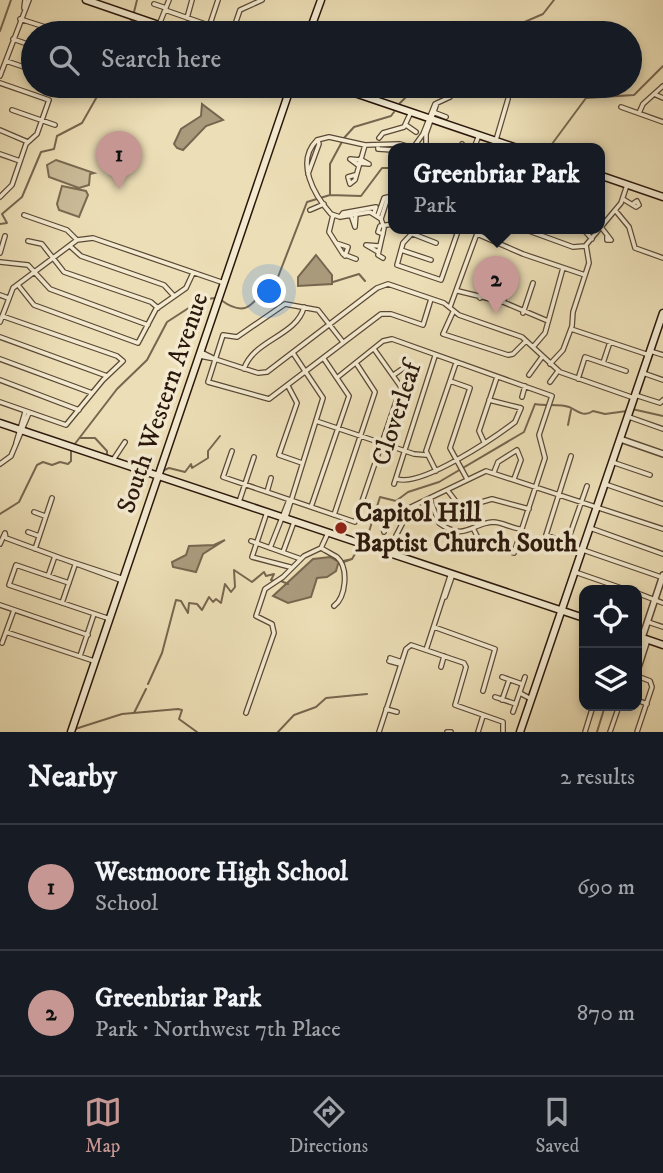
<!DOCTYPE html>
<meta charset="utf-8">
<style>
body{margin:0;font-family:"IM FELL DW Pica",serif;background:#242831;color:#f1f3f6}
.controls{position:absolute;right:21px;bottom:21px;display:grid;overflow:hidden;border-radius:14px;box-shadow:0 4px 10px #0003}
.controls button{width:63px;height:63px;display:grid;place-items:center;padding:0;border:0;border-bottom:2px solid #363941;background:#171b24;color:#f1f3f6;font:35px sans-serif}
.you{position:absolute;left:270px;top:292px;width:24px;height:24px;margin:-18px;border:5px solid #fff;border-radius:50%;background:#1a73e8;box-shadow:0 0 0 10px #1a73e833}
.badge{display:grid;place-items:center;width:46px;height:46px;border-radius:50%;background:#c59692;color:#111;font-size:23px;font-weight:700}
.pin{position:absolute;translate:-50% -58px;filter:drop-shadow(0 2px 4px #0008)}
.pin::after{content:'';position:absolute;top:37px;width:24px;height:21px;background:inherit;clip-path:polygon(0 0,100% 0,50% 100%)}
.popup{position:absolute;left:388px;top:143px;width:217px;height:91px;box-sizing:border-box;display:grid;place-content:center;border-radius:14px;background:#171b24;filter:drop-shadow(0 2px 5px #0005);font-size:23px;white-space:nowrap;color:#9ea1a6}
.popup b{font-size:26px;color:#f1f3f6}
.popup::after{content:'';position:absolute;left:50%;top:100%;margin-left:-14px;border:14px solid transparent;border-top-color:#171b24}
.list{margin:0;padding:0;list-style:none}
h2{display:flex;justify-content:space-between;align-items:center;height:91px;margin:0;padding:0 28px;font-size:30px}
h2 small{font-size:23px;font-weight:400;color:#9ea1a6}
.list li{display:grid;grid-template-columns:46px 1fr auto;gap:21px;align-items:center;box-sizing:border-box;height:126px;padding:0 28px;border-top:2px solid #363941}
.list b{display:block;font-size:26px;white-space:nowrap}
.list p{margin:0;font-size:23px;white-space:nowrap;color:#9ea1a6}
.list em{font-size:23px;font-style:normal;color:#9ea1a6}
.icon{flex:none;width:38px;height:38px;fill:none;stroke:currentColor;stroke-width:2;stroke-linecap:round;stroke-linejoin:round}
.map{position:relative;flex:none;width:663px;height:732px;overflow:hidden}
.search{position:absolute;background:#171b24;box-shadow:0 4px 10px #0003;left:21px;right:21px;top:21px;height:77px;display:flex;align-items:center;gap:18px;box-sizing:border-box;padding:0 24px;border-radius:38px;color:#9ea1a6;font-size:26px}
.sheet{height:343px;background:#171b24}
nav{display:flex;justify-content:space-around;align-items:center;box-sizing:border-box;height:98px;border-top:2px solid #363941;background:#171b24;font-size:19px;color:#9ea1a6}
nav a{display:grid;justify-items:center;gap:4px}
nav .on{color:#c59692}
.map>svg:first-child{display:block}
</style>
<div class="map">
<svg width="663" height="732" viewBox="0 0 663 732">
<rect width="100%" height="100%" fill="#ecdeb6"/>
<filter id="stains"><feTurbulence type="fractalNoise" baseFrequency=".00286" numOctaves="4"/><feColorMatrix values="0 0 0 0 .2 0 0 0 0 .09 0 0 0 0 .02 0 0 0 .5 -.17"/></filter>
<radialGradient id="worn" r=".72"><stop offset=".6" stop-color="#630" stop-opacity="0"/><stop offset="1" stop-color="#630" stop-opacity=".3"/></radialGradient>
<path fill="#cbbc99" stroke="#7a6a52" stroke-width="2" d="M56 160 94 173 90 174 89 185 79 188 49 177 47 165Z
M62 186 86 191 88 195 79 217 59 210 57 204Z"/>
<path fill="#aa9a7c" stroke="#77664f" stroke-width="2" d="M202 104 223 120 206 126 183 150 177 148 174 144 181 129 201 116Z
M316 255 332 275V284L298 286V277Z
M225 540 203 554 196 572 173 567 172 562 186 555 189 546 214 545Z
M330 557 339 562 352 559 338 564 336 571 327 577 317 578 311 597 288 603 273 596 313 559Z"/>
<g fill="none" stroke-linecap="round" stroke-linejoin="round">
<path stroke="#77664f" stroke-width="2" d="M134 12 137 0
M0 31 11 0
M128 33 132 18
M497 33 499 26 507 22 508 29 543 14 554 0
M400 103 409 94 416 96 433 86
M549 148 586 98 634 95 663 66
M330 195V164L344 138 354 127 391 116 394 112
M0 224 7 223 2 214 22 197 41 152 54 149 57 136 82 123 103 86
M333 282 359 274 365 281
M221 300C255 325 256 288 278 277L307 202 330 195 361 196 382 168H393
M632 409 663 416
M568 425 571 410
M80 438H95L107 451V456
M74 445 117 389 147 360 167 322 201 300 215 298
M162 471 169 468 185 472 191 464 192 468 208 458V451L220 436
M0 514 19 502 37 465 43 462 52 465 60 462 68 464 71 461V450
M366 541 380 497 396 501 408 492 439 482 524 432 535 404C545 406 561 404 569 407 577 410 583 418 593 411L605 414 627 411
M352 559 358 549 363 547
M281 581 288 584
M148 684 162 653 176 600 181 601 188 613 189 603 197 604 202 610 209 597 213 602 216 599 221 603 225 584 231 592 235 587 234 570 252 582 264 572 266 576 274 574 271 580 275 581
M134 713 146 689
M75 729 122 714 178 709 182 710 179 719 197 732
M278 732 294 715 316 707 326 698 367 694
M597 732 605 706"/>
<g stroke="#5a4936" stroke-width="6">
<path id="minor" d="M154 4 166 8
M24 8 25 0
M165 10 231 33
M187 18 192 0
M20 19 64 33
M159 25 169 0
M207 33 218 0
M232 33 240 10 262 0
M13 39 33 46
M6 61 33 70
M0 76 29 0
M0 83 49 100 37 134 26 144 12 185 0 197
M234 94 236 86
M654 94 663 98
M621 107 663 122
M12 110 55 125
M433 112 446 117
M639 113 643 104 663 86
M406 125 416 132
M0 130 28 142
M379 138 383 133 404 127 411 112
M496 140 508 99
M378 145V149L393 150
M426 148V134L437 103
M461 148 462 144
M474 148 479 135
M0 154 20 161
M359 163 369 164 360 159
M358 165 350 159 360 160
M308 174 319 144 318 140
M355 175 348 177 350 184 355 180 365 145
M623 199 636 207 639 205 637 201 634 203
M310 210 324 204
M615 210 629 227 635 248 663 258
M24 215 67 230 77 240 93 238 224 283
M333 215 329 232 343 254 356 259
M351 215 355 227 356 214
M378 215 384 198 388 197 381 219
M340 217 343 213 376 207 374 213
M601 227 611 240H607V236
M417 228 403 243 397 265 441 280 457 234 453 228
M521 228 573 247 585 246
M562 228H565
M582 228 592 239
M383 234 378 232 380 226 393 224
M413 234 436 243
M477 234 523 254 585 275
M28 241 42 244 64 272 151 302 158 308
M336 243 348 247 345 256
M71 247 81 256 164 285 174 296
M401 250 431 260
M378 252 366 245 379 246
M0 253 5 236
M383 258 378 255 384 228 381 219 370 212 340 217 331 214C314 195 295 162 317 140L329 137 365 145 400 144 413 148 423 134 435 104 450 97 456 86
M0 262 28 265 50 289 148 325
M18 285 34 305 138 343 156 309 186 288 193 273
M458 291 503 302 548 321
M0 295 8 298
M480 298 491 265
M503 302 512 275
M450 307 479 228
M453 312 443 334 508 355 513 354 526 341
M523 313 533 283
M0 322 13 288 77 240
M571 329 649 355
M0 337 107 376
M343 342 318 310 285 304 237 337 223 335 208 382 269 399 381 314H391L423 325 431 299
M533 347 545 333 563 268
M650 351 663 355
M200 356 215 359 201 352
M0 359 92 393
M215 359 258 373 267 372 377 288 388 284 444 303 459 315 522 337 560 372 634 398
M603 363 610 342
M550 364 563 350 572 326 573 312 589 263 586 245 621 203 627 185
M244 369C253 340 297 336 304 307
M643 373 663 380
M395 374 405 367
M529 375 542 357
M338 377 383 341 392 339 552 396 539 435 545 458 514 553 480 542 474 530
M578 379 585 357 626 371
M0 380 79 410
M450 381 470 388 450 448 467 479
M550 382 558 371
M288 386 297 403 279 455 302 463
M635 395 660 403 663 400
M522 397 525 386
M0 402 66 425 103 380 123 361 117 356 2 316
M629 417 663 429
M316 421 414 454 426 455
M484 442 479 431 497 377
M16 443 25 412
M232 451 223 477 355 522 401 387 374 349
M571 456 546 535 567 543 587 486
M113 460 125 442
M612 462 650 475
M0 464 11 456 29 413
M436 471 426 451 456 363
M494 472 498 462 517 450 521 460 514 479
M397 479C422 487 494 438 515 422L521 408 489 400
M394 484 435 356
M605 484 663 504
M448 491 461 508 492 499 529 509
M267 492 271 478
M430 499 439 523C465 542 472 523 493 522 502 522 511 528 520 529
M239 502 254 457
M311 507 349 396 324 359
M34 512 45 516
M267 512 252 557 290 567
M334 515 375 392 356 363
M286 517 323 398 293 353
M383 526 384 532 385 520 392 515
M590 528 663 554
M28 532 39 536
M251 541 301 559
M0 544 5 533 6 538 123 581
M270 548 289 500
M321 548C326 551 332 554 337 557 349 568 346 597 334 606
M35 549 52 498
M583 550 661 577
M388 551 411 507 486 471 663 529
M283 552 294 522
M57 557 124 579
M575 572 627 590
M48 576 55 556
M69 583 16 565 9 585 110 619
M637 593 663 603
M445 597 453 574
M62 603 75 565
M0 605 88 635
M648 622 663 627
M434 627 495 649 483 691
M6 632 94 661
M2 643 14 610
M426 650 451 573
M80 656 94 614
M390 658 402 662
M389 661 400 664
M441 667 444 656
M637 676 650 681 652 687 637 732
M502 677 522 684
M520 693 531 699
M495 697 516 704
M502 700 509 680
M637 700 647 704
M386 709 397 712
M513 712 525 677
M246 713 274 633 272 624 256 616 265 589 283 577 304 556 321 548 328 533
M379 732 406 649 411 645 464 663 466 667 455 705 503 722V732
M447 732H451
M478 732 483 716
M585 732 593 706
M610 732 619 706"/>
</g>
<g stroke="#5a4936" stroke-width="8">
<path id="tertiary" d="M620 439 663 454
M642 638 663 575
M637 659 644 639
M637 671 647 640"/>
</g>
<g stroke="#2a170b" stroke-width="9">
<path id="secondary" d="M86 0 182 33
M309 33 321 0
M334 86 517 148
M599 175 663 197
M0 423 584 618
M637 636 663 645
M71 732 291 86
M520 732 663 313"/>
</g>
<use href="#minor" stroke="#f3ead0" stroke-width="3.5"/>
<use href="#tertiary" stroke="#f3ead0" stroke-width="5"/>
<use href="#secondary" stroke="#f3ead0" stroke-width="6"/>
</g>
<circle fill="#8f2418" stroke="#f3ead0" stroke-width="2.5" cx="341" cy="528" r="7"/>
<g text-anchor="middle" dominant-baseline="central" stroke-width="7" stroke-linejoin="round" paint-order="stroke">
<g font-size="26" fill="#2a170b" stroke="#f3ead0">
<text transform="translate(163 403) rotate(-71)">South Western Avenue</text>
<text transform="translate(397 414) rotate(-72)">Cloverleaf</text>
</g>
<g font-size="26" font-weight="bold" fill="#2a170b" stroke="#f3ead0" text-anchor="start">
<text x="355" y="513">Capitol Hill<tspan x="355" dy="30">Baptist Church South</tspan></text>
</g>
</g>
<rect width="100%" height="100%" filter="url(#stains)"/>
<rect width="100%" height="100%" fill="url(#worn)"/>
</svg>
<div class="controls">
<button><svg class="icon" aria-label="locate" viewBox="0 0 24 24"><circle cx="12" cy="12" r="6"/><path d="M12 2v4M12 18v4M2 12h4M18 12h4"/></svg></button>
<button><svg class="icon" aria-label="layers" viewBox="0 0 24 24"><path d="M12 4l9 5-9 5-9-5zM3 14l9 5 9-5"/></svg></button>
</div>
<div class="you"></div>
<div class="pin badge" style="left:119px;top:189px">1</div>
<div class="pin badge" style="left:496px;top:314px">2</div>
<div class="popup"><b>Greenbriar Park</b>Park</div>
<div class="search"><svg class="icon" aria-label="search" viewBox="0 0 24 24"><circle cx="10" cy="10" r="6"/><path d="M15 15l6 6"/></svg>Search here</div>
</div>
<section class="sheet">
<h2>Nearby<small>2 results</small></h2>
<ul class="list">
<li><span class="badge">1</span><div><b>Westmoore High School</b><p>School</p></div><em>690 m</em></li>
<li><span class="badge">2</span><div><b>Greenbriar Park</b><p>Park · Northwest 7th Place</p></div><em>870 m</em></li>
</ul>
</section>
<nav>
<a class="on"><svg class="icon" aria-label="map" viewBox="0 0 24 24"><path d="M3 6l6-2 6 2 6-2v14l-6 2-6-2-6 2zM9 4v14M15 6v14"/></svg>Map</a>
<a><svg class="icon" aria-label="directions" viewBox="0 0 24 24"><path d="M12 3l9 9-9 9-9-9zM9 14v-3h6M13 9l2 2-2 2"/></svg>Directions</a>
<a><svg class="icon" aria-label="saved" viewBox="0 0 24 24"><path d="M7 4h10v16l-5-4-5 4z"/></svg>Saved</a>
</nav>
